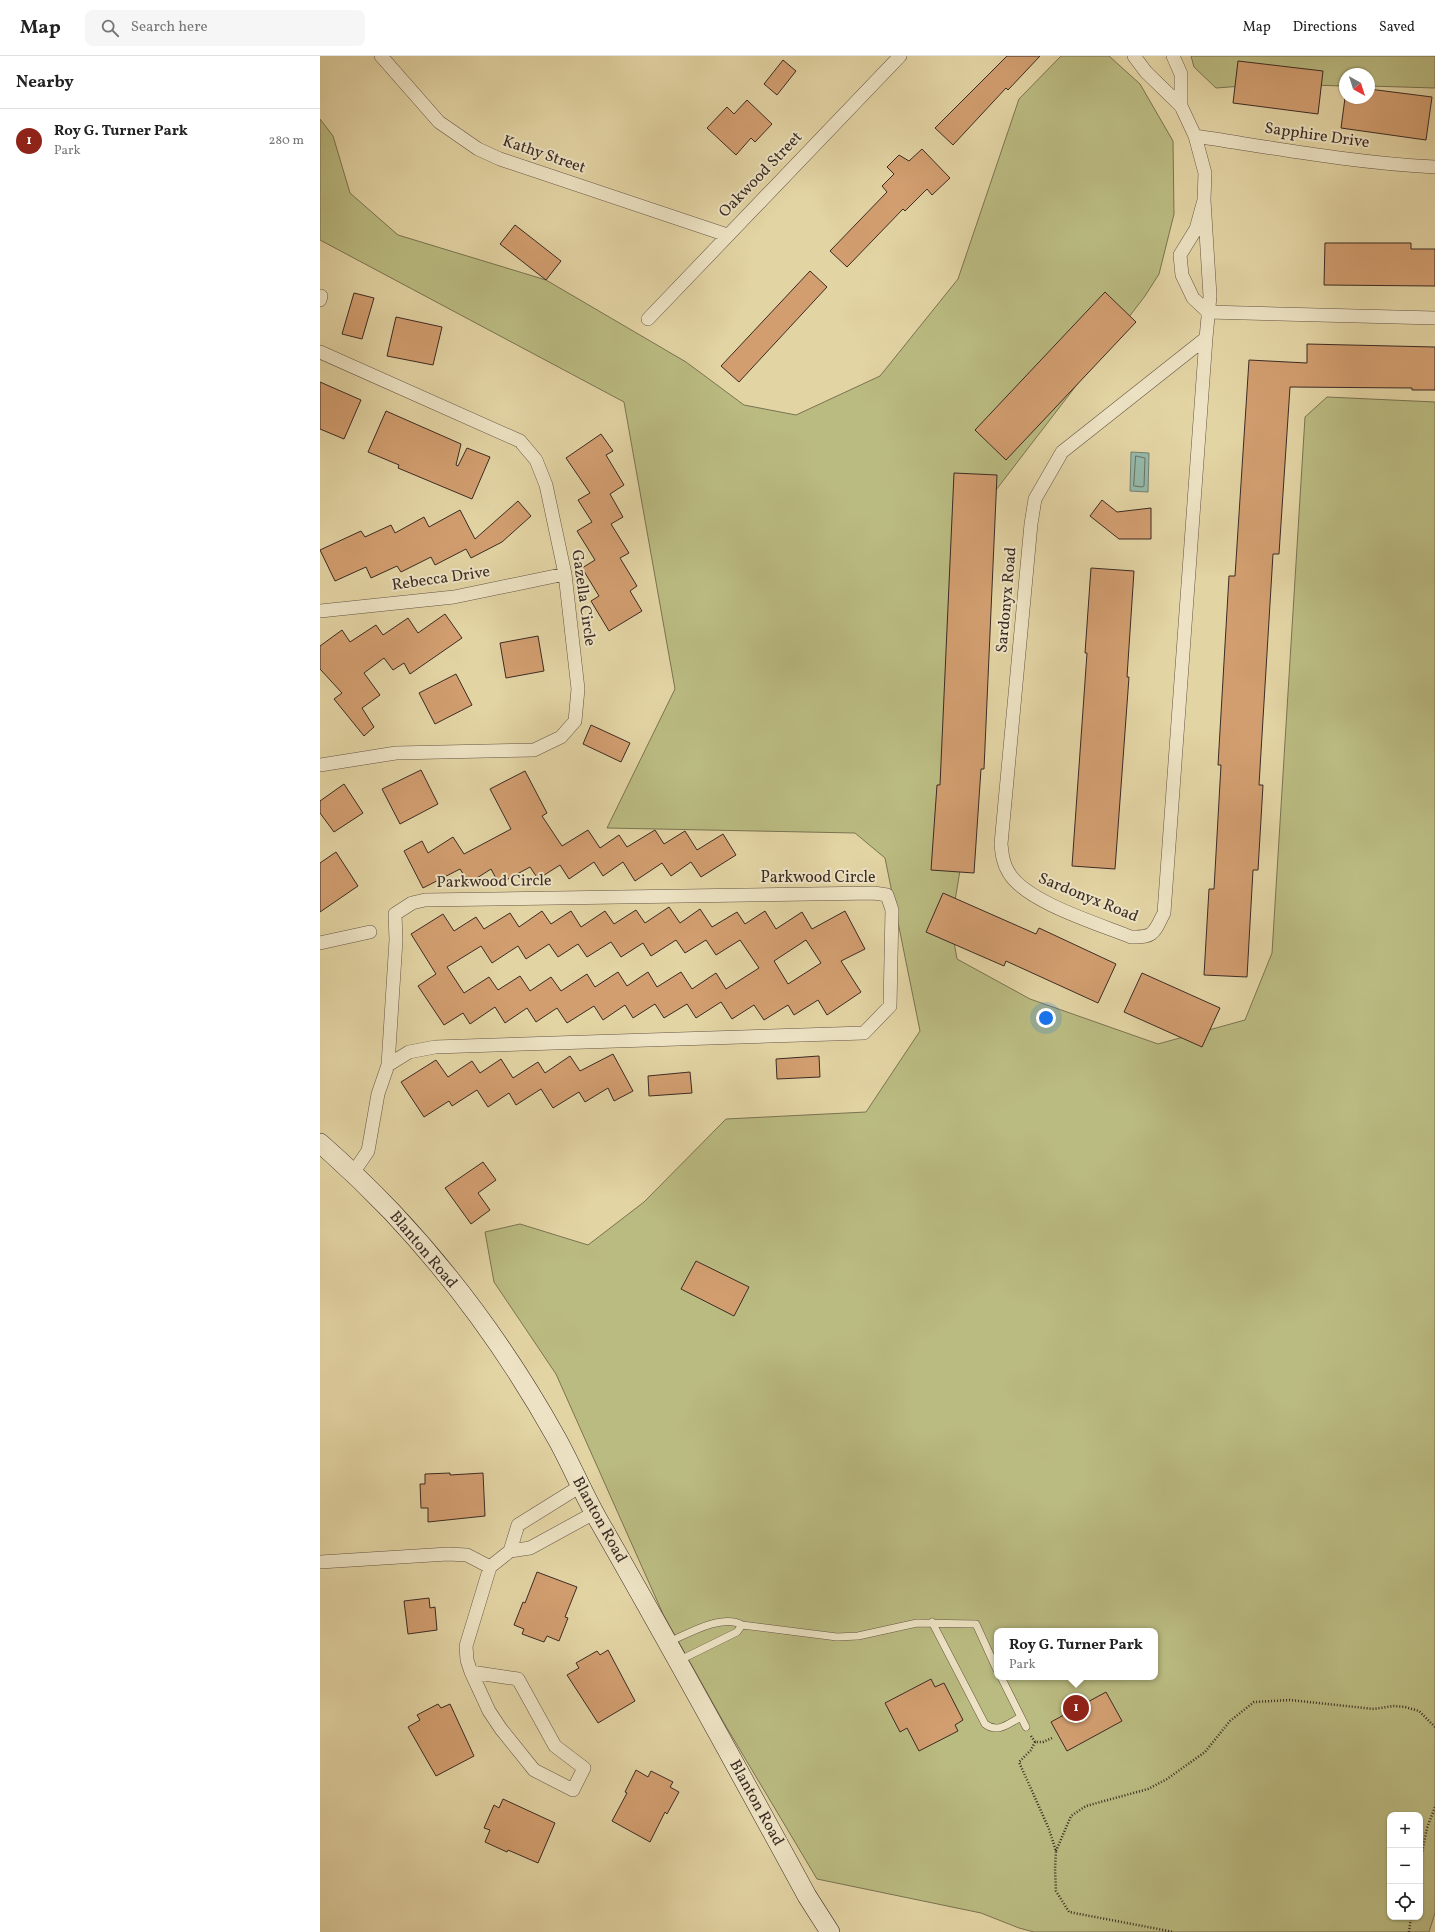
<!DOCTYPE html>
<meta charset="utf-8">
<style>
body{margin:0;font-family:Vollkorn,serif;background:#f6f6f6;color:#222}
.controls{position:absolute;right:12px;bottom:12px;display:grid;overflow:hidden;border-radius:8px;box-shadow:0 1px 3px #0004}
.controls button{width:36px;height:36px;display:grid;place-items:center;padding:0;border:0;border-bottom:1px solid #e0e0e0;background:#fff;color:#222;font:20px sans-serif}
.compass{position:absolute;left:1019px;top:12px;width:36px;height:36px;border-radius:50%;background:#fff;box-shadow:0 1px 3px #0004;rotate:141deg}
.you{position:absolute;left:726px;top:962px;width:14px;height:14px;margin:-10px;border:3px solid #fff;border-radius:50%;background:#1a73e8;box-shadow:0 0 0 6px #1a73e833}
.badge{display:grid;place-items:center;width:26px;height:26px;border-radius:50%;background:#8f2418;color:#fff;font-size:13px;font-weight:700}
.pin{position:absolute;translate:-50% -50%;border:2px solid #fff;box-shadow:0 1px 4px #0006}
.popup{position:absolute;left:674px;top:1572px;width:164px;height:52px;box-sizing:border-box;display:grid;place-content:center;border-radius:8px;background:#fff;filter:drop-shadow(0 1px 3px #0005);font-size:13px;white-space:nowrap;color:#767676}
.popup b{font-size:15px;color:#222}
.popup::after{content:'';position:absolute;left:50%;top:100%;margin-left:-8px;border:8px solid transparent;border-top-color:#fff}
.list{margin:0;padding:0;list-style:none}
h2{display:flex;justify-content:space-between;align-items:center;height:52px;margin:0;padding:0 16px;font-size:17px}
h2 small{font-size:13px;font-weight:400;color:#767676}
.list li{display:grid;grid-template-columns:26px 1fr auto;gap:12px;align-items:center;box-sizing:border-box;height:64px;padding:0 16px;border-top:1px solid #e0e0e0}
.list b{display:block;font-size:15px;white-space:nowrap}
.list p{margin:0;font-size:13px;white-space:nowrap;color:#767676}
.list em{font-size:13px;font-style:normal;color:#767676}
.icon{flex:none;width:22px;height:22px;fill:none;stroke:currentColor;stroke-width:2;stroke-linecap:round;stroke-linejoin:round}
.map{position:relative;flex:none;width:1115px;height:1876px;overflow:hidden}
header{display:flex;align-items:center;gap:24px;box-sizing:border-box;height:56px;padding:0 20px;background:#fff;border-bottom:1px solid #e0e0e0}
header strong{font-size:19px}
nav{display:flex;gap:22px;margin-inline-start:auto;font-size:14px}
.search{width:280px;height:36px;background:#f6f6f6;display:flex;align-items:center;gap:10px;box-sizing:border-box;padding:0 14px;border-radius:8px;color:#767676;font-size:15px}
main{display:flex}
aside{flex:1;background:#fff}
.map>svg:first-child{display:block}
</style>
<header>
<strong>Map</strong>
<div class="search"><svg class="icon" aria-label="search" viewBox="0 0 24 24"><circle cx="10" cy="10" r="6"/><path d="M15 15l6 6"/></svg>Search here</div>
<nav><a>Map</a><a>Directions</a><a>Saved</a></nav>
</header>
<main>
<aside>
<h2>Nearby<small></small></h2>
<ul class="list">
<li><span class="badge">1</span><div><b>Roy G. Turner Park</b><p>Park</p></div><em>280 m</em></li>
</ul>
</aside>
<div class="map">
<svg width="1115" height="1876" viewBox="0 0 1115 1876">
<rect width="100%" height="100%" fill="#e3d4a4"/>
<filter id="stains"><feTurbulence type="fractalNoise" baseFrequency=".005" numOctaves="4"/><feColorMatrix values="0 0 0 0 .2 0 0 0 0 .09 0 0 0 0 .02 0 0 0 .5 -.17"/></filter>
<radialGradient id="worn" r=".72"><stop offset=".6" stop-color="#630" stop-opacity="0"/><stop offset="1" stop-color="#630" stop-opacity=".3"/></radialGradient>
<path fill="#babb81" stroke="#7a7352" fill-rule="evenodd" d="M741 0H789L820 28 853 85 854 158 839 218 825 240 656 460 647 772 631 869 637 903 710 943 838 988 925 964 952 897 985 361 1007 341 1115 346V1857L1109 1876H714L699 1872 661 1857 497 1823 404 1667 343 1558 236 1318 174 1226 165 1176 200 1168 268 1189 324 1146 406 1063 546 1056 600 975 565 802 535 777 287 772 355 633 304 346 0 184V63L13 80 30 137 78 179 226 224 366 306 424 349 476 359 560 320 638 223 699 43ZM677 1575H835V1621H677ZM1070 1759H1100V1861H1070Z
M871 0H1115V32L1049 30V18H1025V30L950 28 896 32 874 11Z"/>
<path fill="#95b8a8" stroke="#718073" d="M811 396 829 397 828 436 810 435Z"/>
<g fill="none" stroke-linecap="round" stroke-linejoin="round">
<path stroke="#687266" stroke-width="1" d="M816 400 825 402 824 430 822 431 814 430Z"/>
</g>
<path fill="#d29e70" stroke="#3b2b24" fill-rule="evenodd" d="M687 0H720L688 34 686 32 633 89 615 72Z
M463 4 476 15 457 39 444 28Z
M918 5 1003 15 998 58 913 47Z
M1049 33 1112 41 1106 84 1021 72 1025 42H1049Z
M427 44 452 68 435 86 431 82 416 99 387 72 407 51 414 58Z
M602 93 630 122 612 139 607 133 585 155 583 153 527 211 510 195 567 136 562 130 574 118 567 111 579 99 589 105Z
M195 169 241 205 226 224 180 188Z
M1005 187H1091V193H1115V230L1004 229Z
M490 215 507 231 419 326 401 310Z
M785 236 816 266 686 404 655 374Z
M34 237 54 242 42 283 22 278Z
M76 261 122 271 113 309 67 300Z
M987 288 1115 291V334H1092V332L970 331 959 498H953L939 729H943L938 814H933L927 921 884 919 889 833H894L901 709H898L909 520H915L929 304 987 307Z
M0 326 41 344 24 383 0 373Z
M66 355 141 388 136 409 138 410 147 392 170 401 152 443 78 412 79 409 48 396Z
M281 378 293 395 286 399 304 429 290 438 303 461 291 468 309 497 300 502 317 530 310 535 322 555 289 575 271 545 279 540 262 512 275 504 257 475 272 466 258 444 270 437 246 402Z
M634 417 677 419 664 713H661L654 817 611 814 617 729H620Z
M782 444 797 456 831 452V483H799L770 460Z
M198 445 211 460 182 486 151 502 146 493 115 509 111 501 81 516 77 510 51 522 46 511 15 525 0 494 41 475 45 481 71 469 75 477 104 461 109 471 140 454 155 483Z
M771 512 814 515 807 621H809L795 813 752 810 767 597H765Z
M125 558 142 582 90 618 84 607 73 614 64 602 44 617 60 639 42 652 54 671 44 680 14 643 22 637 0 613V590L22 574 30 586 56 569 63 579 88 562 98 577Z
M218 580 224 615 186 622 180 587Z
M136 618 152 649 115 668 99 637Z
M271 669 310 687 301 706 263 688Z
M101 714 118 748 80 768 62 733Z
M205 715 227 757 222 760 242 790 268 774 280 792 299 779 307 791 335 774 344 788 365 775 377 794 403 778 416 799 381 821 371 806 351 820 342 807 315 825 303 806 283 820 274 806 249 823 240 809 218 823 210 811 179 828 171 813 149 827 140 813 103 832 84 795 102 785 108 797 133 781 144 798 191 773 170 733Z
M24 728 43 757 14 776 0 757V745Z
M16 796 38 830 0 856V807Z
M623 837 716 878 719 872 796 908 778 947 686 905 684 910 606 876Z
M349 851 360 867 380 853 392 871 417 856 425 868 445 855 456 873 482 856 492 873 525 855 545 893 521 905 541 936 507 959 498 944 474 959 468 949 444 964 434 949 412 963 401 946 376 962 367 948 344 962 335 948 313 962 305 949 283 964 274 950 247 967 237 952 216 966 207 952 185 967 175 951 150 968 143 957 124 969 98 930 116 918 91 878 123 858 134 875 156 861 164 873 190 857 199 871 222 855 231 868 251 855 261 871 285 855 294 868 316 854 325 867ZM356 884 365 897 386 884 396 899 420 884 439 912 406 933 396 917 372 933 361 916 337 931 328 916 307 930 298 916 275 931 267 918 241 935 231 921 210 935 200 920 178 934 169 921 144 937 127 911 161 890 172 907 198 890 206 903 229 888 238 901 258 888 267 901 291 886 301 901 323 887 331 900ZM486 884 501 907 468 928 454 905Z
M822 917 900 952 882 991 804 956Z
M293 998 313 1035 294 1045 288 1032 265 1046 259 1036 233 1052 221 1033 196 1049 189 1037 168 1051 157 1034 132 1050 129 1045 104 1061 81 1026 116 1004 128 1021 152 1005 160 1017 181 1003 193 1022 218 1006 225 1017 250 1000 260 1015Z
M499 1000 500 1021 457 1023 456 1003Z
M370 1016 372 1037 329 1040 328 1020Z
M163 1106 176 1124 158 1137 170 1154 151 1168 125 1132Z
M376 1205 429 1231 414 1260 361 1233Z
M130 1417V1419L163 1417 165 1460 108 1466V1452H101L100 1428H105V1418Z
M217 1516 257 1531 245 1561 248 1562 239 1585 227 1580 224 1586 202 1578 204 1573 194 1569 203 1546 205 1547Z
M109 1542 110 1552 115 1551 117 1574 88 1578 84 1545Z
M288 1594 315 1645 278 1667 247 1619 259 1612 256 1607 277 1595 280 1599Z
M611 1623 615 1631 624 1627 643 1664 635 1669 638 1675 599 1695 587 1672 580 1676 565 1647Z
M786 1636 802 1665 747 1695 731 1666Z
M118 1648 121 1652 130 1648 154 1700 116 1720 88 1671 100 1664 97 1659Z
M316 1714 328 1721 331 1715 353 1726 350 1731 359 1736 347 1758 345 1756 330 1786 292 1765 307 1737 305 1736Z
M183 1743 235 1767 218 1807 188 1794 187 1796 165 1786 170 1774 164 1772 174 1749 179 1752Z"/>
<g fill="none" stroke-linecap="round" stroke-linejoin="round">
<g stroke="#655544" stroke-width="8">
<path id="lane" d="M612 1566 665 1668C678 1678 689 1667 701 1661
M422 1569 517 1581 538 1580 597 1567 656 1568 677 1614
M349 1586C367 1578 403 1557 422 1569L417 1576 358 1605
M681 1621 706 1671"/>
</g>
<g stroke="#655544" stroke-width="14">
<path id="street" d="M61 0 119 66 158 93 180 103 407 179
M814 0 826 16 861 50 875 80 885 117 884 144 890 240 886 282
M853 0 861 18V50
M875 80C954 92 1034 107 1115 111
M884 144 876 173 860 199 862 219 873 242 888 256 1115 262
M0 244 1 240
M328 263 580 0
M886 282 844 857C834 876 835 882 811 881 779 868 706 846 689 817 683 808 682 798 681 788L711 468 715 443 742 396Z
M0 296 200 385 216 404 226 429 245 518 258 633 255 665 241 681 214 694 76 697 0 709
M0 555 134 541 245 518
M554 837 567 839 572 854 570 950 544 977 115 991 89 996 68 1009 76 884 75 858 92 847 105 844Z
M0 887 50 876
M33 1117 48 1095 58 1038 68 1009
M190 1495 198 1469 259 1431
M0 1506 128 1498 147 1499 170 1511
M151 1616 198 1623 235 1690 264 1712 253 1734 214 1714 181 1673 169 1655 151 1616 147 1604 146 1590 170 1511 190 1495 210 1492 274 1457"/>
</g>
<g stroke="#3b2b24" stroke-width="20">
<path id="secondary" d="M0 1087C25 1109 49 1132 72 1156 135 1223 192 1302 237 1383 252 1410 264 1440 280 1467 351 1591 419 1715 487 1840L510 1876"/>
</g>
<path stroke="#3b2b24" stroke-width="2.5" stroke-dasharray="1 2" stroke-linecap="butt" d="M711 1680 715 1686H723L732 1682
M715 1686 711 1694 699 1706 729 1773 736 1795 735 1813 736 1835 749 1856 854 1876
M736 1795 751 1760 766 1750 828 1733 847 1723 885 1696 910 1665 934 1646 970 1644 1054 1653 1073 1650 1085 1651 1099 1655 1115 1671
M1100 1807 1107 1772 1115 1751
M1089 1876 1091 1861"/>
<use href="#lane" stroke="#ede3c4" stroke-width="7"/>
<use href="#street" stroke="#ede3c4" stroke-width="13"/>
<use href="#secondary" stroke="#ede3c4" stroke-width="19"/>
</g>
<g text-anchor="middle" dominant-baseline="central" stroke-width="4" stroke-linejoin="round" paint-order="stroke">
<g font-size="16" fill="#3b2b24" stroke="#ede3c4">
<text transform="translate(997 80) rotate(8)">Sapphire Drive</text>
<text transform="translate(224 99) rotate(19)">Kathy Street</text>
<text transform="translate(441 119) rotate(-46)">Oakwood Street</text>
<text transform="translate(121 523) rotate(-8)">Rebecca Drive</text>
<text transform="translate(263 542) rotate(82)">Gazella Circle</text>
<text transform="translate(687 544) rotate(-85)">Sardonyx Road</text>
<text x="498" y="822">Parkwood Circle</text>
<text transform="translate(174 826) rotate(-1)">Parkwood Circle</text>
<text transform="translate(768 842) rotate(22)">Sardonyx Road</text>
<text transform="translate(103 1194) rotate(50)">Blanton Road</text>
<text transform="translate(279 1464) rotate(61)">Blanton Road</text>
<text transform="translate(436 1747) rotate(61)">Blanton Road</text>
</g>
</g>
<rect width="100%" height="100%" filter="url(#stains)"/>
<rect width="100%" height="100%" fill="url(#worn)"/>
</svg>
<div class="controls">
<button>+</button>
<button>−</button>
<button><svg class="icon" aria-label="locate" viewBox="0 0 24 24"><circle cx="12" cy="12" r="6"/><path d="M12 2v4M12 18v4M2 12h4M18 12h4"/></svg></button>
</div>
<svg class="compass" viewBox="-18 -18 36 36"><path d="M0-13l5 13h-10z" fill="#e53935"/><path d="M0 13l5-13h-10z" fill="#767676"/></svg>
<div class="you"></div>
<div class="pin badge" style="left:756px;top:1652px">1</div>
<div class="popup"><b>Roy G. Turner Park</b>Park</div>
</div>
</main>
